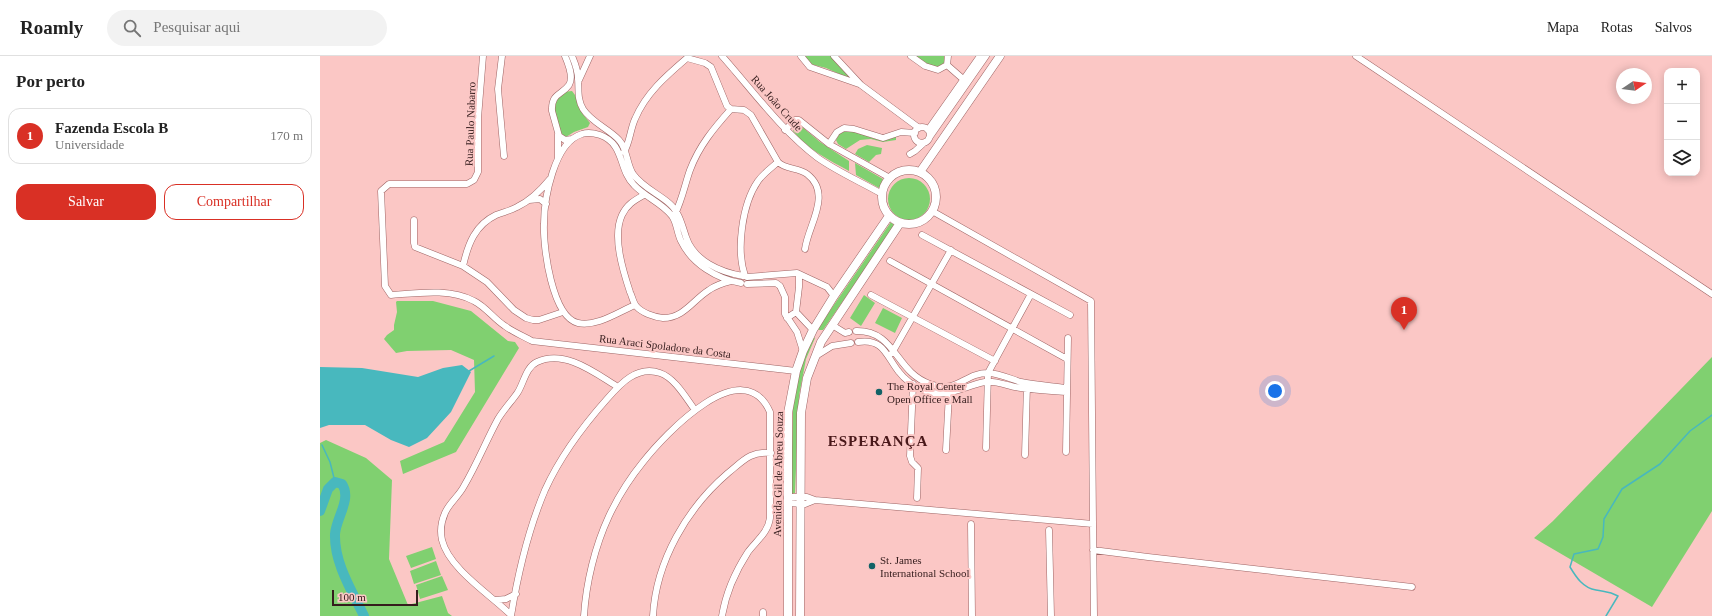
<!DOCTYPE html>
<html lang="pt">
<meta charset="utf-8">
<style>
body{margin:0;font-family:"Times New Roman",serif;background:#f2f2f2;color:#222}
.controls{position:absolute;right:12px;top:12px;display:grid;overflow:hidden;border-radius:8px;box-shadow:0 2px 10px #0003}
.controls button{width:36px;height:36px;display:grid;place-items:center;padding:0;border:0;border-bottom:1px solid #e0e0e0;background:#fff;color:#222;font:20px sans-serif}
.compass{position:absolute;left:1296px;top:12px;width:36px;height:36px;border-radius:50%;background:#fff;box-shadow:0 2px 10px #0003;rotate:77deg}
.scale{position:absolute;left:12px;bottom:10px;width:86px;box-sizing:border-box;padding-left:4px;border:2px solid #351d1d;border-top:0;font-size:11px;line-height:14px;white-space:nowrap;color:#351d1d;-webkit-text-stroke:3px #fbc7c5;paint-order:stroke}
.you{position:absolute;left:955px;top:335px;width:14px;height:14px;margin:-10px;border:3px solid #fff;border-radius:50%;background:#1a73e8;box-shadow:0 0 0 6px #1a73e833}
.badge{display:grid;place-items:center;width:26px;height:26px;border-radius:50%;background:#d93025;color:#fff;font-size:13px;font-weight:700}
.pin{position:absolute;translate:-50% -33px;filter:drop-shadow(0 1px 2px #0008)}
.pin::after{content:'';position:absolute;top:21px;width:14px;height:12px;background:inherit;clip-path:polygon(0 0,100% 0,50% 100%)}
.list{margin:0;padding:0;list-style:none}
h2{display:flex;justify-content:space-between;align-items:center;height:52px;margin:0;padding:0 16px;font-size:17px}
h2 small{font-size:13px;font-weight:400;color:#767676}
.list li{display:grid;grid-template-columns:26px 1fr auto;gap:12px;align-items:center;box-sizing:border-box;height:56px;margin:0 8px 8px;padding:0 8px;border:1px solid #e0e0e0;border-radius:12px}
.list b{display:block;font-size:15px;white-space:nowrap}
.list p{margin:0;font-size:13px;white-space:nowrap;color:#767676}
.list em{font-size:13px;font-style:normal;color:#767676}
.actions{display:flex;gap:8px;padding:12px 16px}
.actions a{flex:1;padding:9px 0;border:1px solid #d93025;border-radius:12px;text-align:center;font-size:14px;color:#d93025}
.actions .main{background:#d93025;color:#fff}
.icon{flex:none;width:22px;height:22px;fill:none;stroke:currentColor;stroke-width:2;stroke-linecap:round;stroke-linejoin:round}
.map{position:relative;flex:none;width:1392px;height:560px;overflow:hidden}
header{display:flex;align-items:center;gap:24px;box-sizing:border-box;height:56px;padding:0 20px;background:#fff;border-bottom:1px solid #e0e0e0}
header strong{font-size:19px}
nav{display:flex;gap:22px;margin-inline-start:auto;font-size:14px}
.search{width:280px;height:36px;background:#f2f2f2;display:flex;align-items:center;gap:10px;box-sizing:border-box;padding:0 14px;border-radius:22px;color:#767676;font-size:15px}
main{display:flex}
aside{flex:1;background:#fff}
.map>svg:first-child{display:block}
</style>
<header>
<strong>Roamly</strong>
<div class="search"><svg class="icon" aria-label="search" viewBox="0 0 24 24"><circle cx="10" cy="10" r="6"/><path d="M15 15l6 6"/></svg>Pesquisar aqui</div>
<nav><a>Mapa</a><a>Rotas</a><a>Salvos</a></nav>
</header>
<main>
<aside>
<h2>Por perto<small></small></h2>
<ul class="list">
<li><span class="badge">1</span><div><b>Fazenda Escola B</b><p>Universidade</p></div><em>170 m</em></li>
</ul>
<div class="actions"><a class="main">Salvar</a><a>Compartilhar</a></div>
</aside>
<div class="map">
<svg width="1392" height="560" viewBox="0 0 1392 560">
<rect width="100%" height="100%" fill="#fbc7c5"/>
<path fill="#80d070" d="M483 0H512L529 20 528 22 506 12 490 8Z
M594 0H624V7L618 11 611 10Z
M252 35 255 39 262 57 270 67 268 71 254 76 246 81 240 78C236 63 226 36 252 35Z
M477 68 481 70 500 86 529 105V115C509 104 487 93 473 75V71Z
M525 75C546 75 554 90 576 80V84L563 86 551 83 540 84 526 93 518 88 516 84 519 78Z
M547 89 562 92 561 98 556 99 549 106 535 98 538 93Z
M535 107 563 123 559 132 536 119Z
M568 143a21 21 0 1 1 42 0a21 21 0 1 1-42 0Z
M571 166 574 169 572 174 503 274H499L498 272Z
M544 239 555 247 541 270 530 262Z
M77 245H113L151 255 188 285 195 286 199 292 136 396 83 418 80 405 124 386 155 336 154 304 131 294 87 295 76 297 64 283 67 279 74 274V269L77 256 76 246Z
M563 252 582 262 575 277 555 267Z
M493 281 495 282 486 303 479 340 475 437 471 438 473 352 480 313Z
M1392 301V455L1332 551 1214 482 1233 465Z
M6 384 46 402 72 424 69 503 88 549 122 540 128 557 132 560H0V387Z
M112 491 116 503 91 512 86 500Z
M116 505 121 519 94 528 90 515Z
M122 520 128 534 100 543 96 529Z"/>
<path fill="#48b8be" d="M142 309 151 316 131 356 107 382 89 391 71 384 45 369H9L0 372V311L42 312 98 321 123 312Z"/>
<g fill="none" stroke-linecap="round" stroke-linejoin="round">
<path stroke="#48b8be" stroke-width="1.5" d="M149 315 174 300
M2 389 10 406 15 426
M1286 560 1298 540C1289 535 1285 536 1276 534 1263 532 1256 521 1250 511L1254 498 1278 493 1283 481 1284 463 1302 433 1340 408 1370 375 1392 359"/>
<path stroke="#48b8be" stroke-width="10" d="M0 455 8 433 15 426 22 428C32 443 16 462 15 478 14 507 32 535 44 560"/>
<g stroke="#9e6464" stroke-width="7">
<path id="minor" d="M163 0 158 62V116L154 124 147 128H69L61 135 65 230 71 239C98 237 130 232 154 245 166 251 174 263 185 270 193 276 203 280 212 285L476 315
M182 0 178 33 184 100
M245 0C248 7 254 21 249 29 242 39 231 37 232 55L239 80 245 84 252 83
M252 0C255 7 258 15 258 23 259 34 257 43 263 53 271 66 289 73 299 84 308 94 306 107 313 118 322 131 339 138 350 148 359 156 362 169 366 181 374 205 400 216 423 220
M402 0C433 35 461 74 498 102 518 116 541 126 562 138
M481 0 490 11 539 28
M514 0 541 29 599 72
M591 0 605 10 618 14 627 9 628 0
M1036 0 1392 238
M627 9 643 23
M259 24 270 0
M594 79a8 8 0 1 1 16 0a8 8 0 1 1-16 0Z
M465 74 475 64H479L509 88 570 122
M608 74 660 0
M238 78V102
M609 82 666 0
M509 88 517 76 524 72 534 73 563 82 581 76 595 77
M304 96C310 86 310 74 315 63 326 37 346 20 367 2L385 7 391 11 407 50 411 53
M590 98 595 95 605 86
M324 139C315 144 307 148 302 159 292 180 303 215 310 236 312 240 313 246 316 250 322 257 334 261 343 262 364 262 373 244 389 234 396 229 403 227 411 225
M209 144 220 143 226 148
M612 155 771 245 773 468
M355 158C362 144 365 128 370 114 379 90 394 72 411 53L424 54 431 59 458 106
M94 164V187L95 191 143 210 167 226 194 254 206 262 213 264H219L243 256
M602 179 750 259
M570 205 747 303
M143 210C148 188 155 169 176 159 183 156 190 155 197 151 210 145 221 134 230 123
M425 220C416 194 422 148 438 125 444 117 451 112 458 106 466 114 478 111 487 118 513 138 488 169 485 193
M427 221 477 217 507 231 514 240
M427 228 456 227 460 230 465 241V258L477 276 483 295
M551 239 675 305
M315 249C298 256 277 271 258 267 232 261 223 191 224 168 224 143 234 86 262 78 268 76 274 77 280 79 305 88 298 113 314 129 325 141 342 147 352 160 357 167 357 177 361 185 372 208 397 223 421 227
M476 256 493 274
M467 262 476 256 479 231V218
M512 269 525 277 529 276
M536 275C576 274 575 316 610 328 638 338 644 317 668 317 678 317 691 323 701 326 715 329 731 330 746 332
M538 286C564 282 566 300 579 316 585 324 594 330 603 334 626 344 643 330 665 326 676 324 690 331 701 332 716 334 731 335 746 336
M572 297 631 194
M496 300 512 290 531 287
M593 328 590 400 592 406 598 412 597 442
M666 392 668 317 711 238
M626 394 629 337
M746 396 748 282
M705 399 707 329
M468 441H487L495 444 773 468 774 560
M468 447 485 448 495 444
M651 468 652 560
M729 474 731 560
M773 494 828 501 1092 531
M176 544 186 543 196 538
M191 559C171 539 129 513 122 484 120 475 121 466 125 457 129 447 139 440 144 430 157 408 166 385 178 363 184 353 192 345 198 336 204 326 206 311 217 306 245 293 275 317 298 331
M191 560C198 517 208 474 225 434 240 401 263 370 287 343 300 328 317 309 340 317 355 322 366 342 375 354
M264 560C266 527 275 490 289 460 298 441 310 422 323 406 345 378 423 295 450 356V462C448 477 436 485 428 496 415 516 406 536 402 560
M333 560C336 505 367 452 408 417 423 405 430 395 451 397
M443 560V556"/>
</g>
<g stroke="#9e6464" stroke-width="9">
<path id="tertiary" d="M562 141a27 27 0 1 1 54 0a27 27 0 1 1-54 0Z
M600 116 680 0
M468 560V357L476 315 483 295 493 274 514 240 569 160
M480 560 481 357 487 322 501 286 580 167"/>
</g>
<use href="#minor" stroke="#fff" stroke-width="6"/>
<use href="#tertiary" stroke="#fff" stroke-width="8"/>
</g>
<g fill="#126266" stroke="#fbc7c5" stroke-width="1.5">
<circle cx="559" cy="336" r="4"/>
<circle cx="552" cy="510" r="4"/>
</g>
<g text-anchor="middle" dominant-baseline="central" stroke-width="4" stroke-linejoin="round" paint-order="stroke">
<g font-size="11" fill="#351d1d" stroke="#fbc7c5">
<text transform="translate(457 47) rotate(48)">Rua João Crude</text>
<text transform="translate(150 68) rotate(-88)">Rua Paulo Nabarro</text>
<text transform="translate(345 290) rotate(7)">Rua Araci Spoladore da Costa</text>
<text transform="translate(458 418) rotate(-89)">Avenida Gil de Abreu Souza</text>
</g>
<g font-size="11" fill="#351d1d" stroke="#fbc7c5" text-anchor="start">
<text x="567" y="330">The Royal Center<tspan x="567" dy="13">Open Office e Mall</tspan></text>
<text x="560" y="504">St. James<tspan x="560" dy="13">International School</tspan></text>
</g>
<g font-size="15" font-weight="bold" letter-spacing="1" fill="#49181a" stroke="#fbc7c5">
<text x="558" y="385">ESPERANÇA</text>
</g>
</g>
</svg>
<div class="controls">
<button>+</button>
<button>−</button>
<button><svg class="icon" aria-label="layers" viewBox="0 0 24 24"><path d="M12 4l9 5-9 5-9-5zM3 14l9 5 9-5"/></svg></button>
</div>
<svg class="compass" viewBox="-18 -18 36 36"><path d="M0-13l5 13h-10z" fill="#e53935"/><path d="M0 13l5-13h-10z" fill="#767676"/></svg>
<div class="scale">100 m</div>
<div class="you"></div>
<div class="pin badge" style="left:1084px;top:274px">1</div>
</div>
</main>
